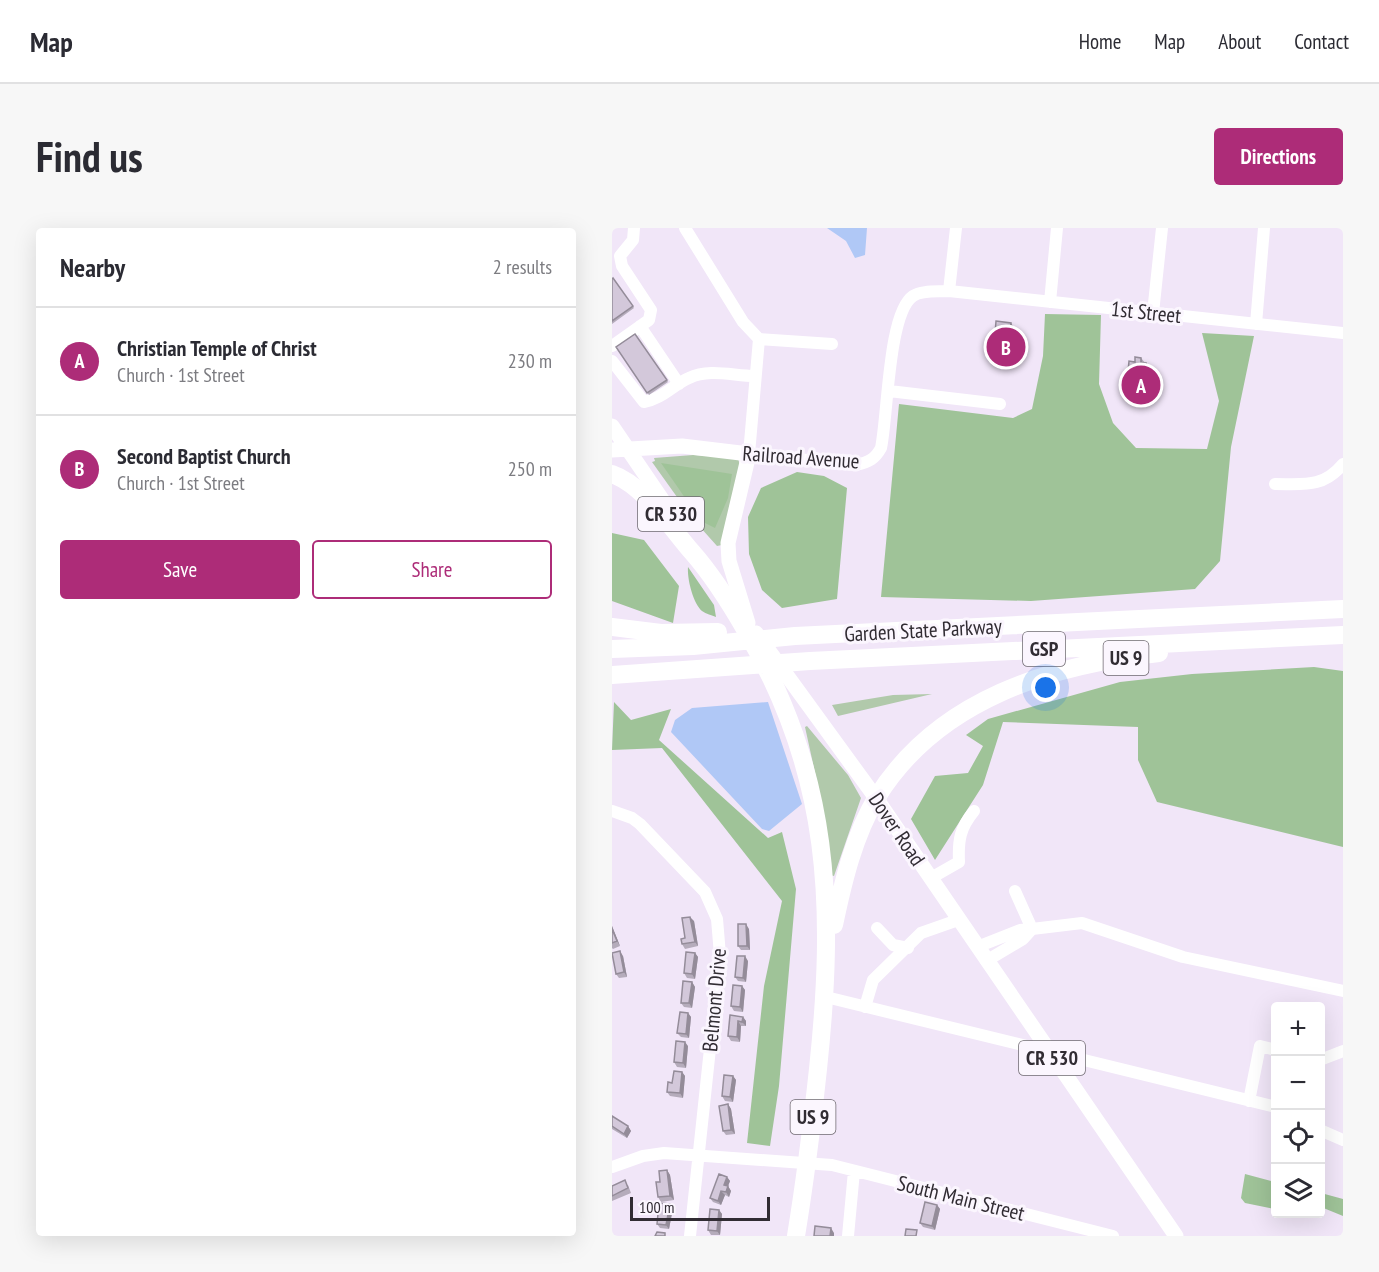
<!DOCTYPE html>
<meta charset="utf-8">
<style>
body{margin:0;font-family:"PT Sans Narrow",sans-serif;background:#f7f7f7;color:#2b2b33}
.controls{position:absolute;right:18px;bottom:18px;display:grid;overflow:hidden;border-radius:6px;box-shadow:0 6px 24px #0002}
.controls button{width:54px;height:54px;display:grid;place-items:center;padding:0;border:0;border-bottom:2px solid #e1e1e2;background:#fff;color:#2b2b33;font:30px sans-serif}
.scale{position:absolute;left:18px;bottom:15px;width:140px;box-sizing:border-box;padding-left:6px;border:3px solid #312c33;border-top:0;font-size:16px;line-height:21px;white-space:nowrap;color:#312c33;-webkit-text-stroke:4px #fbf6fe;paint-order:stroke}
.you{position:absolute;left:434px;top:460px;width:21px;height:21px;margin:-15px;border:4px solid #fff;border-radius:50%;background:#1a73e8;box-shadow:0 0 0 9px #1a73e833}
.badge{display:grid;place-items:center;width:39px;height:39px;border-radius:50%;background:#ad2c78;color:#fff;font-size:20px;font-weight:700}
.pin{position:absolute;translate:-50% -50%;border:3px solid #fff;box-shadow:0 2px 6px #0006}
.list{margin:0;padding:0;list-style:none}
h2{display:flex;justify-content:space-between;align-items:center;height:78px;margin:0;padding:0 24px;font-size:26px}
h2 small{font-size:20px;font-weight:400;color:#7c7c81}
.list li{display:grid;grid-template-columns:39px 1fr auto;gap:18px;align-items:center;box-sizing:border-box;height:108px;padding:0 24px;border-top:2px solid #e1e1e2}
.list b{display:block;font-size:22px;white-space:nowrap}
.list p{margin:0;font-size:20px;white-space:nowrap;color:#7c7c81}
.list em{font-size:20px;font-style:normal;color:#7c7c81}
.actions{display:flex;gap:12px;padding:18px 24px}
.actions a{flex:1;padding:14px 0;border:2px solid #ad2c78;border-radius:6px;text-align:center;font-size:21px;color:#ad2c78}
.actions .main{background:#ad2c78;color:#fff}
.icon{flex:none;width:33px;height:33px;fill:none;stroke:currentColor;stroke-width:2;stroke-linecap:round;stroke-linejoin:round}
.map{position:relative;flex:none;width:731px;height:1008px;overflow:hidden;border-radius:6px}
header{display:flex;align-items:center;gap:36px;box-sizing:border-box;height:84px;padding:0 30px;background:#fff;border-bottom:2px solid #e1e1e2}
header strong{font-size:28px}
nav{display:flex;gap:33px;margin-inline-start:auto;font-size:21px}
.intro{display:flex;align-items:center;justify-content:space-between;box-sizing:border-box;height:144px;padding:0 36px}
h1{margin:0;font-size:42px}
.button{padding:15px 27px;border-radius:6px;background:#ad2c78;color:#fff;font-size:21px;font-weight:700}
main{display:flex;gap:36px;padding:0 36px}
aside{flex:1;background:#fff;border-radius:6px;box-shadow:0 6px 24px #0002}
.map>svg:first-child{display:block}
</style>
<header>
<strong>Map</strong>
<nav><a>Home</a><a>Map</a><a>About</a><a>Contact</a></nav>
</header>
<div class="intro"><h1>Find us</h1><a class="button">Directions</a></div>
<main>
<aside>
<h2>Nearby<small>2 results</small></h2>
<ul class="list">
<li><span class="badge">A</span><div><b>Christian Temple of Christ</b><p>Church · 1st Street</p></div><em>230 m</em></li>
<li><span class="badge">B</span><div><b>Second Baptist Church</b><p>Church · 1st Street</p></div><em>250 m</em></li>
</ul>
<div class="actions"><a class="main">Save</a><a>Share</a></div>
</aside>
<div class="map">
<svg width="731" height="1008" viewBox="0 0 731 1008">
<rect width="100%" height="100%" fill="#f1e6f8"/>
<path fill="#b1c9ab" d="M81 227 126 230 128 238 110 317 105 318 80 290 40 234 43 233 42 230Z
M320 466 226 488 220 477 281 467Z
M195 498 236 547 249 570 222 648 218 647 207 563 193 499Z"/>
<path fill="#9fc398" d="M433 86 489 87 487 156 501 195 524 220 595 221 607 173 590 105 642 108 619 219 608 333 583 361 419 373 269 369 287 176 401 190 420 181 431 128Z
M49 235 120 246 116 270 103 300 89 293Z
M185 244 212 248 235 260 225 371 170 380 150 362 137 326 136 289 149 260Z
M0 305 32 312 67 358 61 395 0 373Z
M76 339 102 377 104 389C100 387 94 386 90 383 81 375 75 351 76 339Z
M702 439 731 443V619L545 574 526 532V499L391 494 371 557 323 632 299 591 323 548 356 545 371 518 354 507 376 491 508 454 580 446Z
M2 474 19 492 59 481 47 512 156 610 170 604 184 661 167 858 158 918 135 915 152 758 170 673 50 520 0 522Z
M633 946 663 954V981L633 975 629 970Z
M709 965 731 971V988L709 979Z"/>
<path fill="#b0c8f6" d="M215 0H255L253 27 243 30 234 13Z
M156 474 190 576 157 603 150 601 59 504 63 492 80 480Z"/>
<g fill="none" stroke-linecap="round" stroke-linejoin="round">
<path stroke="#fff" stroke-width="12" d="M73 0 131 94 147 111 220 116
M337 63 344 0
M438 74 445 0
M541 85 550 0
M644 96 652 0
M28 98 67 156
M147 111 137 226 244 237C257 234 263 231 269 220 276 187 276 85 301 68 310 62 326 64 337 63L731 105
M0 118 37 92 39 82 10 38 8 28 21 12 22 0
M0 133 32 174C50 171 61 157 77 150 98 140 121 148 143 148
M277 163 388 176
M663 256C692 256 711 260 731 236
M0 583 20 590 28 596 93 664 105 691 108 727 78 1008
M319 650 347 634C346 612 348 600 362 583
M403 663 420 701 470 695 571 729 731 763
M265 700 281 717 296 720
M365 719 408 702 420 701 411 711 374 733
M214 769 664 879
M253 779 261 752 309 705 346 692
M708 832 731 823
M637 873 648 818 664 822
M708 902 731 912
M0 939 31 928 52 925 220 937 501 1008
M236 1008 242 943"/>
<path stroke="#fff" stroke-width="15" d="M0 198 64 292
M0 222 70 218 137 226 116 315 117 333 136 395
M144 405 264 570 564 1008"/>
<path stroke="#fff" stroke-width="18" d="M0 246C32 257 58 299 80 324 102 349 118 375 134 403 219 546 223 680 206 841 200 897 193 953 184 1008
M0 399 49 405 106 404
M0 421 81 418 183 408 731 381
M0 447 198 433 731 407
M222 697C231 654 242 607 265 569 326 471 439 437 547 425"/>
</g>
<path fill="#b5acbb" d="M1 50 22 80 0 96V51Z
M403 101 400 139 386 138 381 131Z
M23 106 56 154 37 167 4 119Z
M529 130 539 142 536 174 519 172 514 166 523 134Z
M82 693 86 718 73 721 70 716Z
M0 698 8 718 1 721 0 720Z
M137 701 138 722H129L126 718Z
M83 725 86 729 83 751 75 750 72 745Z
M11 728 15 749 7 750 4 746Z
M136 733 134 754 126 753 123 749Z
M80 754 83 759 80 780 72 779 69 775Z
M130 758 133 762 131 784 122 783 119 778Z
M76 785 79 789 77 810 69 809 65 805Z
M118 787 131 789 134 793V798H129L128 814 119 813 116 808Z
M76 818 74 840 65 839 62 834Z
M70 844 73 848 71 870 58 868 55 864 60 855Z
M121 848 124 852 121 874 113 873 110 868Z
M116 876 119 881 123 906 114 907 111 903Z
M0 888 16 898 19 903 15 910 0 901Z
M55 942 58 947 62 972 49 974 46 969 48 954Z
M115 949 118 953 116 958 119 963 117 969 113 967 109 977 101 974 98 970Z
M16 957 19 965 0 973V958Z
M58 976 61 980 57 1001 48 1000 45 996Z
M325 977 328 981 323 1002 311 999 308 995Z
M107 982 110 986 108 1007H99L96 1002Z"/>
<path fill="#948c99" d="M399 95 403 101 400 139 395 132Z
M534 135 539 142 536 174 531 167Z
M78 689 82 693 86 718 83 714Z
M134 696 137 701 138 722 135 718Z
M0 698 8 718 5 713 0 701Z
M8 723 11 728 15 749 12 744Z
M83 725 86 729 83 751 80 746Z
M133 728 136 733 134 754 131 750Z
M80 754 83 759 80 780 77 775Z
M130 758 133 762 131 784 128 779Z
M76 785 79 789 77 810 74 806Z
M131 789 134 793V798L130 794Z
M126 793 129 798 128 814 125 809Z
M73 814 76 818 74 840 71 835Z
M70 844 73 848 71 870 68 865Z
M121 848 124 852 121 874 118 869Z
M116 876 119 881 123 906 119 902Z
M16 898 19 903 15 910 12 906Z
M55 942 58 947 62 972 58 968Z
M115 949 118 953 116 958 119 963 117 969 114 964 112 957Z
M109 963 113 967 109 977 106 973Z
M58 976 61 980 57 1001 54 997Z
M325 977 328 981 323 1002 320 998Z
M107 982 110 986 108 1007 105 1003Z
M219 1000 222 1005V1008H218Z"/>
<path fill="#d3c8da" stroke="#948c99" stroke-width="1.5" d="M1 50 21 78 0 93V51Z
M384 93 399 95 395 132 381 131Z
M23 106 55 152 35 165 4 119Z
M523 129 529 130V135H534L531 167 514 166 517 133 523 134Z
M78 689 83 714 70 716 69 711 73 710 70 690Z
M126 696H134L135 718H126Z
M0 701 5 713 0 715Z
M8 723 12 744 4 746 0 725Z
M74 724 83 725 80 746 72 745Z
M125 728H133L131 750 123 749Z
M71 753 80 754 77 775H69Z
M121 757 130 758 128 779 119 778Z
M68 784 76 785 74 806 65 805Z
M118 787 131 789 130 794 126 793 125 809 116 808Z
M64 813 73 814 71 835 62 834Z
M62 843 70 844 68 865 55 864 56 854 60 855Z
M112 847 121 848 118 869 110 868Z
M116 876 119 902 111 903 107 878Z
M0 888 16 898 12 906 0 898Z
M55 942 58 968 46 969 44 954H48L47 943Z
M107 946 115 949 112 957 116 958 114 964 109 963 106 973 98 970Z
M13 952 16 960 0 968V958Z
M313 974 325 977 320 998 308 995Z
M47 975 58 976 54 997 45 996Z
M98 981 107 982 105 1003 96 1002Z
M203 998 219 1000 218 1008H202Z
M294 1001 305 1002 304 1008H293Z
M45 1004 53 1005V1008H43Z"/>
<g text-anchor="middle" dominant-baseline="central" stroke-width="6" stroke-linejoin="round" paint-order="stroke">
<g fill="#fbf6fe" stroke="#6e6970" stroke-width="1.5">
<rect x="26" y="269" width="66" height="34" rx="4.5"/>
<rect x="411" y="404" width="42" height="34" rx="4.5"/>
<rect x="491.5" y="413" width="45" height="34" rx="4.5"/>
<rect x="407" y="813" width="66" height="34" rx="4.5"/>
<rect x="178.5" y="872" width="45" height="34" rx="4.5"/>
</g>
<g font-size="20" font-weight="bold" fill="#312c33">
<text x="59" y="286">CR 530</text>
<text x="432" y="421">GSP</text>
<text x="514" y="430">US 9</text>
<text x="440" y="830">CR 530</text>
<text x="201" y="889">US 9</text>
</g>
<g font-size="21" fill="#312c33" stroke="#fbf6fe">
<text transform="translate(534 84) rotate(6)">1st Street</text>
<text transform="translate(189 229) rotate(4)">Railroad Avenue</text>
<text transform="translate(311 402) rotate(-3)">Garden State Parkway</text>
<text transform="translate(285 601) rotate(56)">Dover Road</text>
<text transform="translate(102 772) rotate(-85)">Belmont Drive</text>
<text transform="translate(349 970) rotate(14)">South Main Street</text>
</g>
</g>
</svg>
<div class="controls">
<button>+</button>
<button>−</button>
<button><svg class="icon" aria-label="locate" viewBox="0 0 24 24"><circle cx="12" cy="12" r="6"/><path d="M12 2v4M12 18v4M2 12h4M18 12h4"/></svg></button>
<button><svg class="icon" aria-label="layers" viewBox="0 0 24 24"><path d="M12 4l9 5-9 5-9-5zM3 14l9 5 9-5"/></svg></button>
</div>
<div class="scale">100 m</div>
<div class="you"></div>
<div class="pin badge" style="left:529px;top:157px">A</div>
<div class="pin badge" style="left:394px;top:119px">B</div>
</div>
</main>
